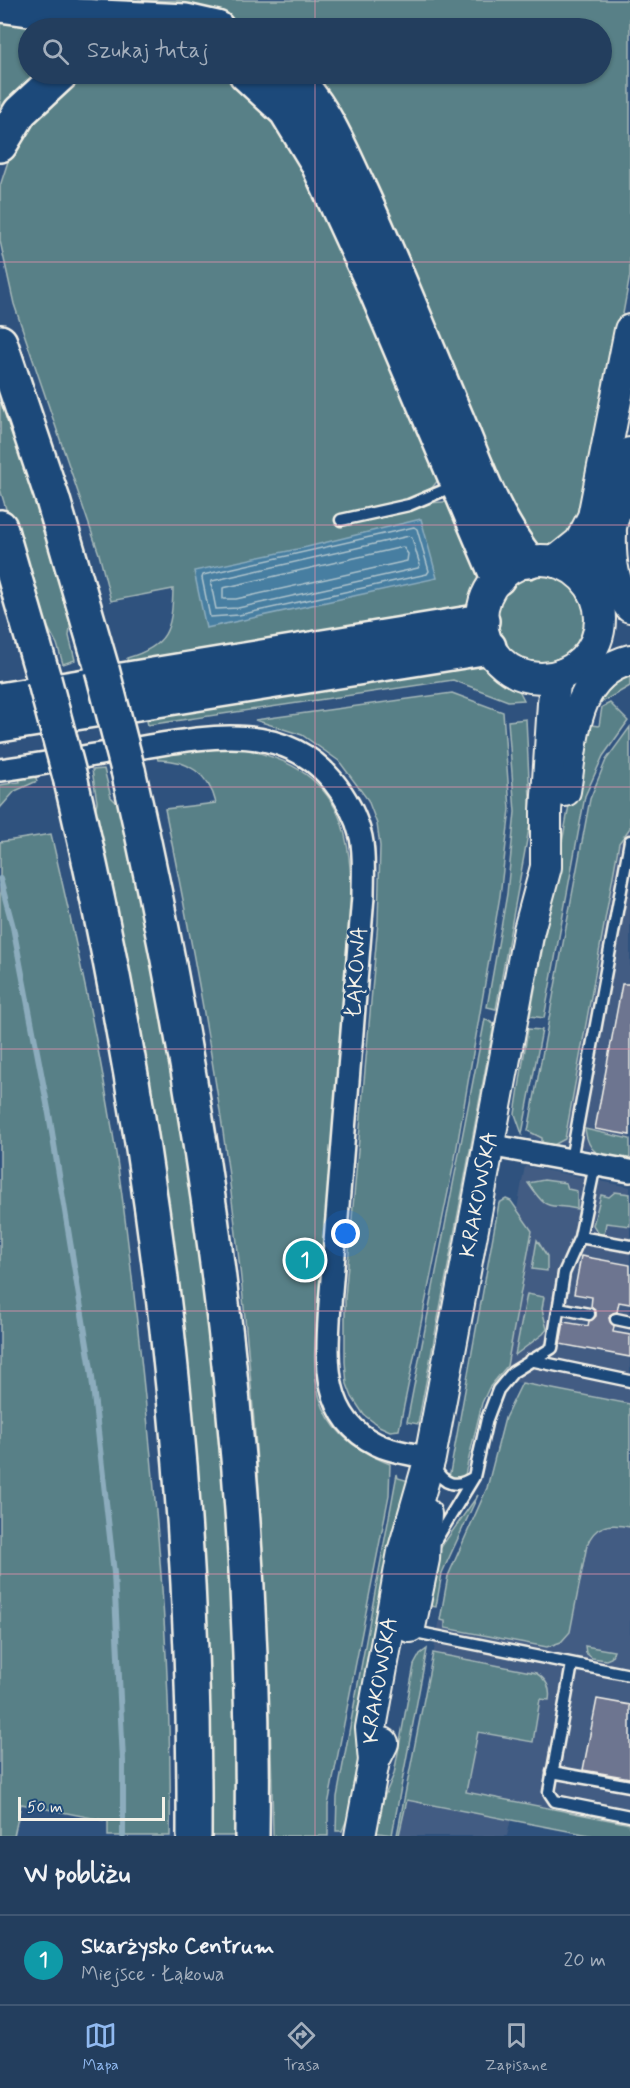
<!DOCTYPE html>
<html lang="pl">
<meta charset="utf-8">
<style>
body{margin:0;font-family:Mynerve,sans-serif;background:#2f4967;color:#f1f3f6}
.scale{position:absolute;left:18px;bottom:15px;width:147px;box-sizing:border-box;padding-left:6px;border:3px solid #f4f1e8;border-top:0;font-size:16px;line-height:21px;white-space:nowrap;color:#f4f1e8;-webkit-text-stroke:4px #1f4a7a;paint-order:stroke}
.you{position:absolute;left:346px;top:1234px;width:21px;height:21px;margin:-15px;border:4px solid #fff;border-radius:50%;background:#1a73e8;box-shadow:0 0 0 9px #1a73e833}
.badge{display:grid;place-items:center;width:39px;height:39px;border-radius:50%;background:#90b9f0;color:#fff;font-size:20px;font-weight:700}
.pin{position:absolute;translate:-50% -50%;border:3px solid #fff;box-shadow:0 2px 6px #0006}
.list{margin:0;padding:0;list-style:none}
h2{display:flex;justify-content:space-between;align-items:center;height:78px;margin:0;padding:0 24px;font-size:26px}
h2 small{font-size:20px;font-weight:400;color:#a3aebc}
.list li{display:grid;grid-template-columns:39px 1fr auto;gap:18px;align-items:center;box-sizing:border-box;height:90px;padding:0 24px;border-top:2px solid #405773}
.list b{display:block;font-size:22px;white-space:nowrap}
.list p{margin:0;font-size:20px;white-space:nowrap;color:#a3aebc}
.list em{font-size:20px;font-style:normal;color:#a3aebc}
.icon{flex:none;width:33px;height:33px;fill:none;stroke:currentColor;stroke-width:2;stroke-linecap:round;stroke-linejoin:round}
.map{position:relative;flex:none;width:630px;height:1836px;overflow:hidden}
.search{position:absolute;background:#233e5e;box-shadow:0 2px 4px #0004;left:18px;right:18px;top:18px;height:66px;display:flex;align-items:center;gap:15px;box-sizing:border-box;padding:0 21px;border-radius:33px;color:#a3aebc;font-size:22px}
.sheet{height:168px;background:#233e5e}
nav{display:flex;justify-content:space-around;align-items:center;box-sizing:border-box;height:84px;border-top:2px solid #405773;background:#233e5e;font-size:16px;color:#a3aebc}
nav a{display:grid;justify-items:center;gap:3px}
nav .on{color:#90b9f0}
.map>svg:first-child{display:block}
</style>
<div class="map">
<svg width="630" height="1836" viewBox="0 0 630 1836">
<rect width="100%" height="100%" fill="#2f527e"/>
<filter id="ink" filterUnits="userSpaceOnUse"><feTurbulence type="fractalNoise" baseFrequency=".0167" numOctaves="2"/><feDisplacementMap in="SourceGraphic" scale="12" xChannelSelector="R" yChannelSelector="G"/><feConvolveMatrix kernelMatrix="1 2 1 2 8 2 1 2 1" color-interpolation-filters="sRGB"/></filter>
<g filter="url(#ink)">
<path fill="#425c83" d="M630 760V1156L530 1138 600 814Z
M525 1166 630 1187V1836L511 1819 507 1836H399L448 1576 494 1469 504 1419 521 1383 486 1376Z"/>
<path fill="#588087" stroke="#a6b8b8" stroke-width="1.5" d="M51 0H630V275L587 514 550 551H542L526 543 310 74H602V28H248L195 10Z
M0 15 116 28H28V74H39L0 116Z
M88 74H217L240 86 265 108 313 182 439 479 431 489 423 492 430 503 454 501 483 584 468 608 128 665 127 658C168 646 172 630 173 589L111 601 99 554 14 304 0 241V186L14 143 68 83Z
M0 379 72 610 69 636 75 660 63 664 57 644 34 602 0 489Z
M495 619a45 45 0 1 1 90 0a45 45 0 1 1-90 0Z
M488 663C503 672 517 683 524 700L508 701 453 680 148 725 145 713Z
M630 667V686L595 706V690Z
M452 693 503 712 510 809 500 896 455 1158 399 1430 390 1431 379 1426 364 1415 352 1397 347 1384 345 1362V1298L378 922 380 846 377 824 368 800 339 761 302 735 255 720Z
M610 703 628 721 603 756 585 796 544 1018 530 1016 584 724 599 726 602 707Z
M526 719 531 818 496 1009 487 1007 507 894 515 812 508 721Z
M630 727V828L619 843 565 1139 550 1147 542 1146V1138L528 1131 590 799 606 760Z
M234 747C276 755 314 769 335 808 365 863 345 975 340 1038 334 1111 329 1183 323 1256L302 1255 301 1266 322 1270C315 1355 292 1426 390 1464L389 1495 328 1805V1836H273C269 1612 257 1390 228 1168 212 1047 189 928 165 809L216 803C209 774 187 759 158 760L156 754Z
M104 769 111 797 121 807 185 1117 225 1454 237 1662V1836H205L204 1576 185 1392 92 825 97 802 92 770Z
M35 775 37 781 15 791 0 808V785L20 782 19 777Z
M51 834C78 951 105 1069 121 1188 133 1277 142 1366 151 1456 163 1582 172 1709 170 1836H108V1821L21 1804 14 1836H0V842Z
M485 1019 494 1024 418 1424 407 1422Z
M528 1029 542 1030 522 1134 515 1114Z
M585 1129 630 1139V1161C605 1156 589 1159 585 1129Z
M544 1180 566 1183 568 1189 577 1191V1209C546 1202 550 1215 528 1183Z
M615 1192 630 1194V1226L606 1223 604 1234 600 1236 593 1225 601 1195 609 1197Z
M506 1199 511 1201 532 1231 507 1366 489 1388 482 1403 464 1479H455L447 1474 450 1473 499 1203Z
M537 1240 547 1256V1271L532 1269Z
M527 1294 544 1297 542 1309 547 1329 543 1334 515 1355Z
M522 1383 630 1404V1527C610 1523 595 1524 587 1545L570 1632 561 1642 547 1647 445 1628V1621L440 1620 448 1576 487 1488 505 1418Z
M397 1474 398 1478 409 1481 348 1817 342 1831H336L337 1797 344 1759Z
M478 1495 442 1573 436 1607 424 1605 432 1560Z
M585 1646 614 1651 611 1658 606 1660 592 1658 586 1653Z
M427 1649 392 1835 372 1832 374 1821 394 1774 414 1665 420 1654Z
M433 1653 536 1673C547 1680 551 1688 549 1700L540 1699 533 1742 478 1732 466 1792 630 1824V1836H594L407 1800 399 1835H397Z"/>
<path fill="#467ea1" stroke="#8cacbd" stroke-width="1.5" d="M421 519 437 578 206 628 194 571 307 547Z"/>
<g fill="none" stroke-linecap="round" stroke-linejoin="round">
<path stroke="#aec3cc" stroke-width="1.5" d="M414 527 417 529 429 571 427 574 239 615 210 617 202 578 203 575Z
M409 536 412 538 420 565 418 568 238 608 216 609 211 584 212 581Z
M403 547 408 554 407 561 236 599H223V588Z"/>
<path stroke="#8cacbd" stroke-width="6" d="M0 879 13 927 49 1114 91 1369 114 1573 123 1761V1836"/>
</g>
<path fill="#6d7490" stroke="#f4f1e8" stroke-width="1.5" d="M622 984H630V1135L595 1129Z
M581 1256 630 1265V1304L619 1302 617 1312 611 1314 609 1318 614 1326 613 1332 630 1335V1357L560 1344 564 1322 588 1326 589 1321 596 1316V1311L591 1307 592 1297 574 1294Z
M597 1699 630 1705V1778L583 1770Z"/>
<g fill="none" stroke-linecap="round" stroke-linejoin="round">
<g stroke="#f4f1e8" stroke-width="15">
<path id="lane" d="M341 520 409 505 454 486
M571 1160 630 841
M580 1237 630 1246
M559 1308 589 1314
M616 1319 630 1322
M530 1360 630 1381
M434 1467C444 1485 456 1489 474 1477
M434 1543 474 1477 487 1419 498 1390 513 1372 552 1348 564 1273 580 1237 595 1165
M410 1631 630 1675
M572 1664 549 1792 555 1801 630 1816
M552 1772 630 1786"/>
</g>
<g stroke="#f4f1e8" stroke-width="26">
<path id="street" d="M0 770C44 764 87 756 131 749 200 738 281 718 332 780 346 797 356 816 361 837 365 856 363 877 363 896L330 1304C327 1355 320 1417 376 1444 392 1452 412 1454 430 1458
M489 1145 630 1171"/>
</g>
<g stroke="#f4f1e8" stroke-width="34">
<g id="secondary">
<path d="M611 533C610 561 613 585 630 607"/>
<circle cx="541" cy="619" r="59"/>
<path d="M555 562 580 542 593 517 630 330"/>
<path d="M592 589 593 567 611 527 630 453"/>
<path d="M565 791C573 743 572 674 630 660"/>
<path d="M410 1627 424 1559 426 1514"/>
<path id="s1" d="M374 1761 371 1728 403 1552 430 1458 529 930 546 867V811L553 703 555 684 562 674"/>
<path d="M360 1836 374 1761 383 1743"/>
</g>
</g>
<g stroke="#f4f1e8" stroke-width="38">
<path id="highway" d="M0 5 79 16 186 21 217 28
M246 74 286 111 317 162 374 286 498 578
M290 74C323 104 339 146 358 186 394 264 425 344 459 424 478 471 496 521 528 561
M0 145 20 112 61 74
M0 342 53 500 102 669
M0 527 44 679
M0 700 482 621
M0 725 489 647
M128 770C208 1120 257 1477 252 1836
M71 781C153 1126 196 1481 194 1836"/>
</g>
<use href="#lane" stroke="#1f4a7a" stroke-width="10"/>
<use href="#street" stroke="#1f4a7a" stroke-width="21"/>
<use href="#secondary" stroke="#1f4a7a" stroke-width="30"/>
<use href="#highway" stroke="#1f4a7a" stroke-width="33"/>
<g stroke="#f4f1e8" stroke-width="38" stroke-linecap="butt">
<path id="highway-bridge" d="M102 669 128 770
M44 679 71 781"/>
</g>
<use href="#highway-bridge" stroke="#1f4a7a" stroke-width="33"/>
</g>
</g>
<path fill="none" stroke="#de8fa9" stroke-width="1.5" stroke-opacity="0.55" d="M315 0V28M315 74V1836M0 262H630M0 525H630M0 787H630M0 1049H630M0 1311H630M0 1574H630"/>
<g text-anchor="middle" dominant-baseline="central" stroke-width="6" stroke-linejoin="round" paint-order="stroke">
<g font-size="22" fill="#f4f1e8" stroke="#1f4a7a">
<text transform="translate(357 972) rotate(-86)">ŁĄKOWA</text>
<text stroke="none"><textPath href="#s1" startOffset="578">KRAKOWSKA</textPath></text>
<text stroke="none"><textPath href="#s1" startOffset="82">KRAKOWSKA</textPath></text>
</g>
</g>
</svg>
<div class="scale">50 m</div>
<div class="you"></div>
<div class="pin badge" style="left:305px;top:1260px;background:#0f9aa8">1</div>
<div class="search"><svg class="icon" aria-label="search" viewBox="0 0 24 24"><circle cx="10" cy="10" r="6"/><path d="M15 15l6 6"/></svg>Szukaj tutaj</div>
</div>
<section class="sheet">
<h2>W pobliżu<small></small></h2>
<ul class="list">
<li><span class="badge" style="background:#0f9aa8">1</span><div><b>Skarżysko Centrum</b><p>Miejsce · Łąkowa</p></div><em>20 m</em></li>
</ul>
</section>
<nav>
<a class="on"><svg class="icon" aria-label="map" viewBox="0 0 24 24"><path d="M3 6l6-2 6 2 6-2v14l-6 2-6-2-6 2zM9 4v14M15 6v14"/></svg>Mapa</a>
<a><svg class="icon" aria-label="directions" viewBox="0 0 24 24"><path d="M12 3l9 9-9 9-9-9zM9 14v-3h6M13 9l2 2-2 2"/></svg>Trasa</a>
<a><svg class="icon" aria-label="saved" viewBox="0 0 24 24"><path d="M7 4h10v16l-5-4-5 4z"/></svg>Zapisane</a>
</nav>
